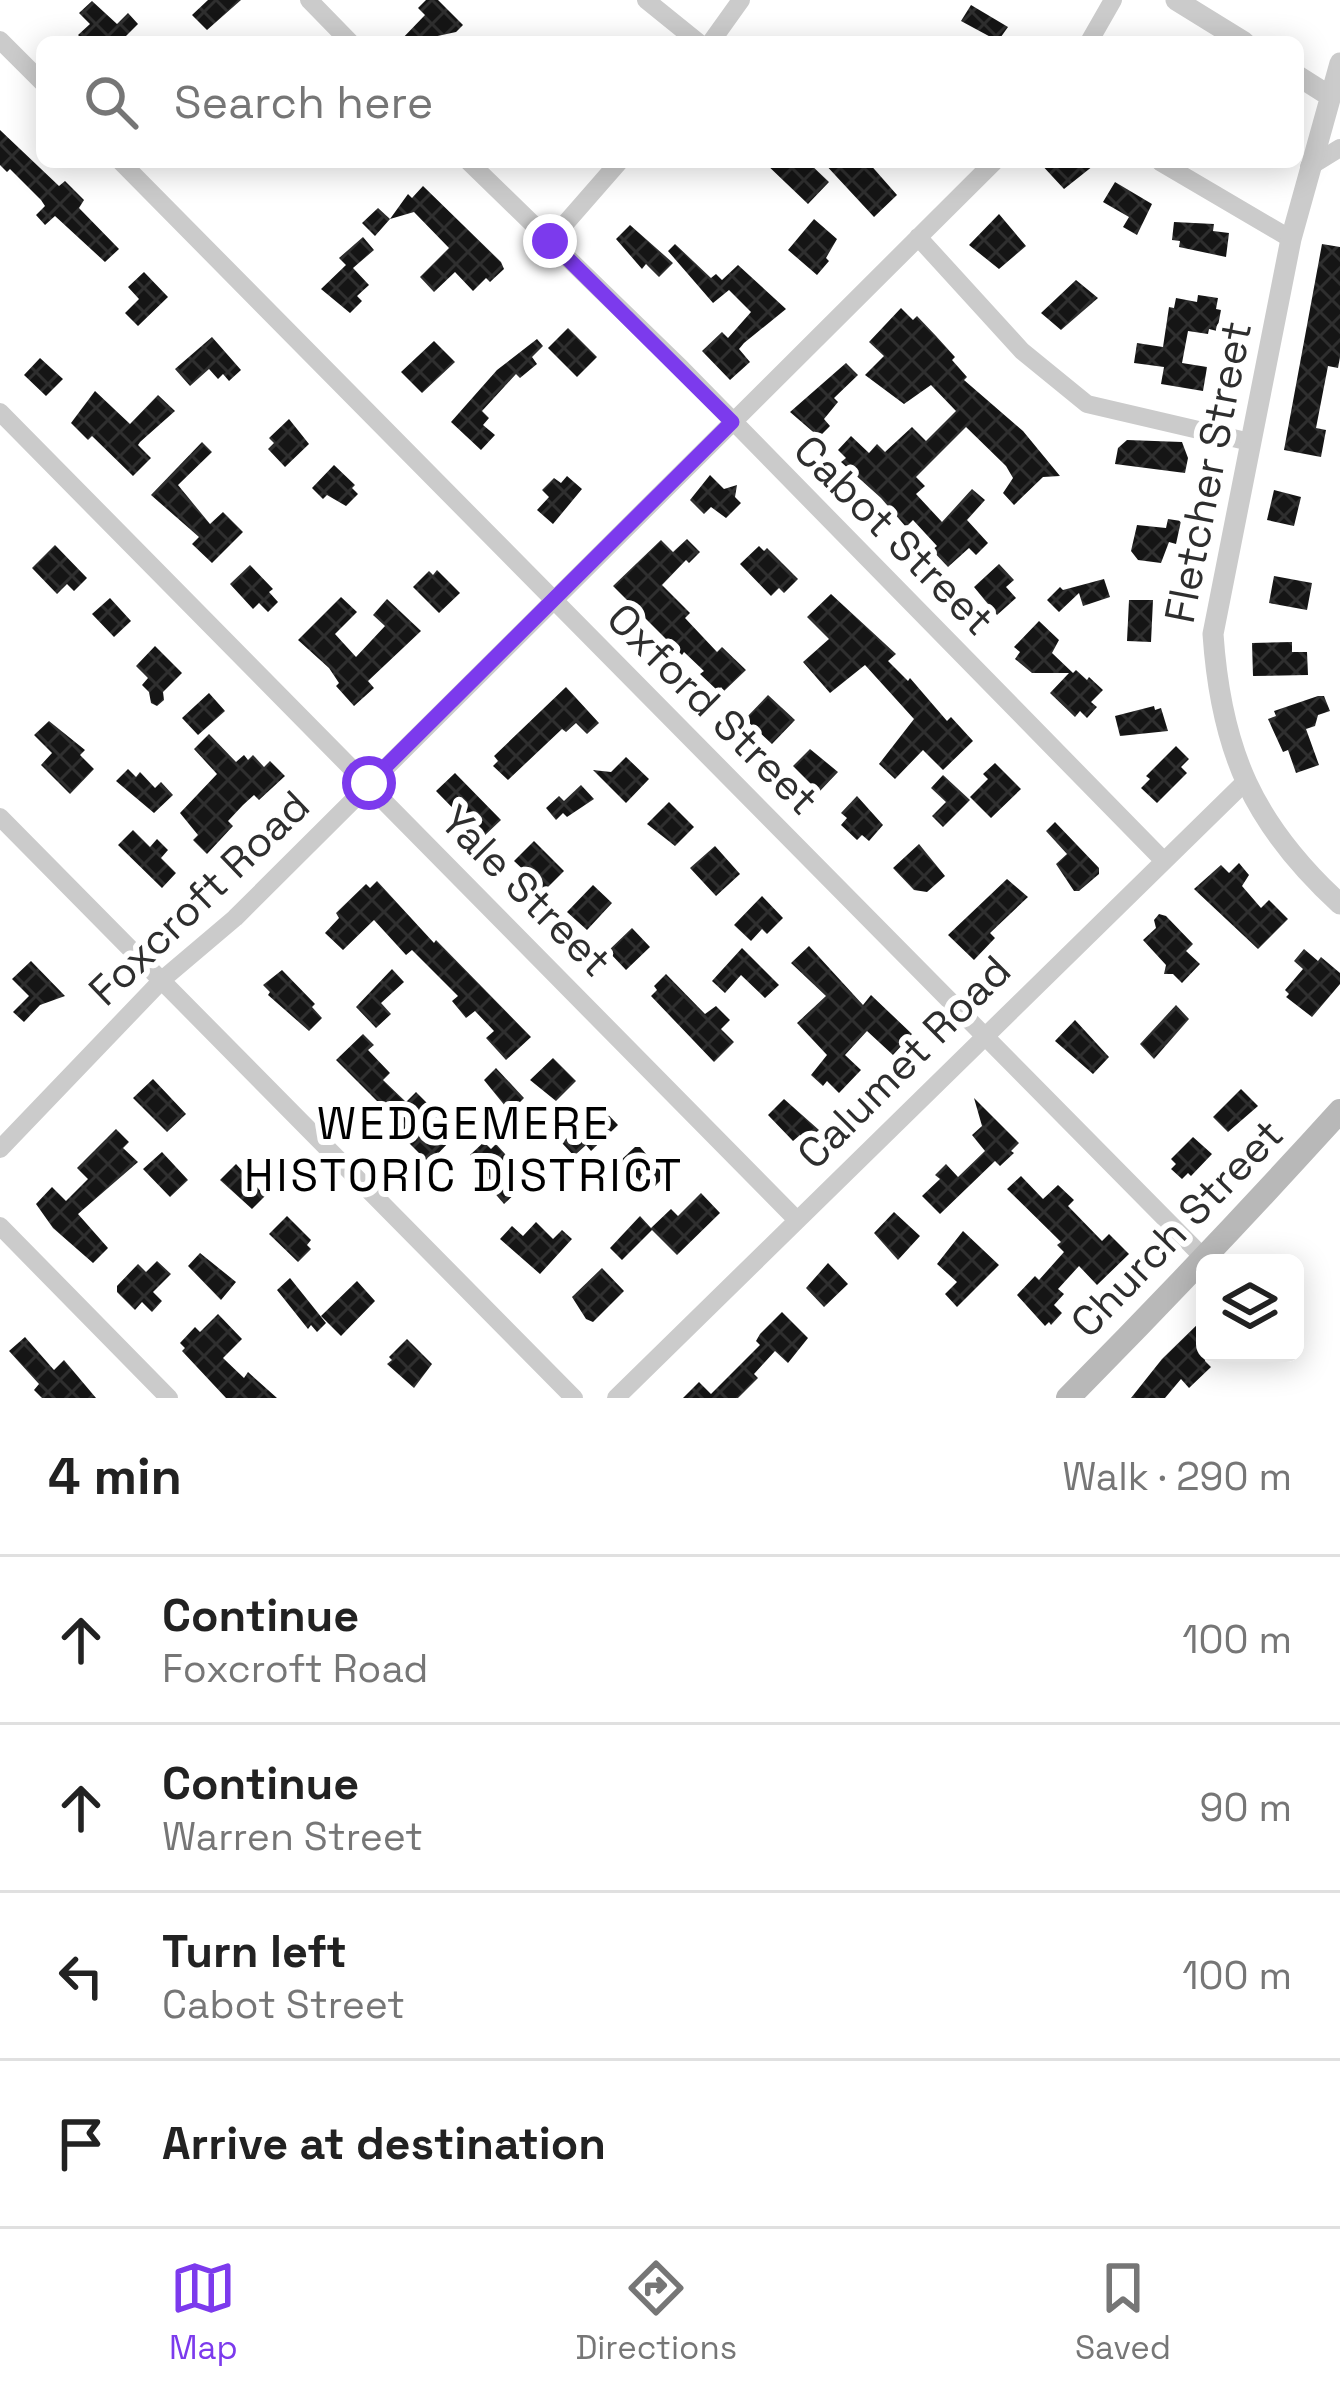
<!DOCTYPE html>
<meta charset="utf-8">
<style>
body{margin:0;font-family:"Space Grotesk",sans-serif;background:#f6f6f6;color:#222}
.controls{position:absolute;right:36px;bottom:36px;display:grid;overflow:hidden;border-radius:18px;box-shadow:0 6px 30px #0003}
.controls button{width:108px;height:108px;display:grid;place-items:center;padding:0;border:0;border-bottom:3px solid #e0e0e0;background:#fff;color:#222;font:60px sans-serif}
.stop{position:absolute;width:36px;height:36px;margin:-27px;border:9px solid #7c3aed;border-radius:50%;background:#fff}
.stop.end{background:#7c3aed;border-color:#fff;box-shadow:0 3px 12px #0008}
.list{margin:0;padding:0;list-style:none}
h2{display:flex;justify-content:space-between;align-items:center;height:156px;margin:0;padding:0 48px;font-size:51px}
h2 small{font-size:39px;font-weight:400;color:#767676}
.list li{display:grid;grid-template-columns:78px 1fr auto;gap:36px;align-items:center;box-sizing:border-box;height:168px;padding:0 48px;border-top:3px solid #e0e0e0}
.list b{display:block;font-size:45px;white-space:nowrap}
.list p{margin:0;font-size:39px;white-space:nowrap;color:#767676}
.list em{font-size:39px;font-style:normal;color:#767676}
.icon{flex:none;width:66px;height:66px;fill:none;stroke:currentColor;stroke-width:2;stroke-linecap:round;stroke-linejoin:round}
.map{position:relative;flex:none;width:1340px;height:1398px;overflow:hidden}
.search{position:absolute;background:#fff;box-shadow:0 6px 30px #0003;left:36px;right:36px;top:36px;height:132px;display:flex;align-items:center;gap:30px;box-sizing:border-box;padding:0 42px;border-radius:18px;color:#767676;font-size:45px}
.sheet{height:828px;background:#fff}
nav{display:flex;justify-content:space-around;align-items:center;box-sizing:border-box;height:168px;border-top:3px solid #e0e0e0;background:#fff;font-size:33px;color:#767676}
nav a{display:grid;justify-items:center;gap:6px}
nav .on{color:#7c3aed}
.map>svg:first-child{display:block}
</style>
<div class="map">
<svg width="1340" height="1398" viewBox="0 0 1340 1398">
<defs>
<pattern id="building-cross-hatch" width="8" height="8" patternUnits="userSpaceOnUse" patternTransform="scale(3)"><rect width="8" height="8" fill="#151515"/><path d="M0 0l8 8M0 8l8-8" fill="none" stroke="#2f2f2f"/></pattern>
</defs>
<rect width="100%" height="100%" fill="#fff"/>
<path fill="url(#building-cross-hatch)" d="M208 0H241L207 30 192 15Z
M426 0H438L463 25 456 32 433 37 438 42H399L425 15 418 8Z
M92 1 117 24 128 13 138 24 120 42H85L78 35 90 24 79 13Z
M971 5 1008 27 998 41 961 21Z
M0 130 59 186 65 181 84 200 79 208 119 249 105 262 55 216 45 225 36 215 45 206 41 200 10 169 7 172 0 165Z
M764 162H808L829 182 808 204Z
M823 162H868L897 195 874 217Z
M1039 162H1098L1064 189Z
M1115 182 1152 204 1137 235 1123 227 1129 217 1103 202Z
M423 186 501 262 504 269 490 282 486 278 473 291 455 272 434 292 420 277 449 248 414 212 390 219 375 236 362 223 378 208 390 219 408 194 412 198Z
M999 214 1026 246 999 269 969 245Z
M814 219 837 239 826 258 829 261 817 275 788 250Z
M1174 222 1214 224 1213 231 1229 233 1226 257 1179 247 1180 241 1172 240Z
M630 225 673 263 659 277 646 264 642 269 616 239Z
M363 237 374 250 353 268 369 285 357 296 362 301 350 313 321 289 346 265 339 258Z
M675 244 711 278 716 274 722 280 738 265 786 309 744 343 739 349 750 362 730 380 702 351 722 332 728 338 751 312 729 290 713 303 668 251Z
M1322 244 1340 247V357L1338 368 1328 366 1316 428 1326 430 1321 457 1284 450Z
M144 272 168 297 138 326 125 313 139 299 128 287Z
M1076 280 1098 298 1061 330 1041 313Z
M1198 295 1218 298 1216 309 1221 310 1217 331 1209 329 1208 334 1188 331 1182 363 1207 367 1203 391 1161 384 1164 367 1134 363 1137 343 1163 347 1169 307 1174 308 1176 298 1197 302Z
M901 308 913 320 917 316 936 336 955 357 952 360 967 377 964 380 1023 431 1060 476 1043 477 1014 505 1003 493 1013 478 1006 466 966 427 916 477 925 486 916 494 942 522 972 489 985 500 967 520 988 543 976 555 969 548 948 567 932 550 937 546 913 520 906 527 881 498 841 462 846 458 838 450 851 436 869 453 877 444 885 452 912 427 926 441 956 411 931 385 904 404 865 375 884 356 869 342Z
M568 328 597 357 577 377 548 348Z
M212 337 241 370 229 381 223 374 218 379 209 369 190 386 175 369Z
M537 339 543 346 532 357 537 364 520 378 516 374 482 411 489 418 483 425 495 435 481 450 451 422 497 370Z
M434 341 455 362 422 393 401 372Z
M40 358 63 379 46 396 24 375Z
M846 363 858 375 834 398 838 402 824 419 830 426 819 437 790 412Z
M95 391 130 424 158 395 175 411 140 442 138 445 151 458 133 476 92 436 88 440 71 423Z
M289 419 309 444 285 467 268 449 274 443 269 438Z
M1127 440 1182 442 1188 458 1185 473 1115 464 1118 448Z
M202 442 212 452 178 485 210 524 223 512 243 532 212 563 192 544 199 537 151 495Z
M334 465 355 485 352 488 358 494 346 506 327 495 323 499 312 488Z
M710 475 724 489 737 485 735 497 741 503 726 518 711 507 704 514 690 500Z
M567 476 582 489 553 524 537 510 549 497 542 490 554 478 561 483Z
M1274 490 1301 497 1294 526 1267 520Z
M1168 519 1181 521 1176 544 1169 542 1161 563 1138 560 1131 551 1137 525 1166 528Z
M687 539 700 552 689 563 686 560 662 585 690 613 685 618 717 652 722 647 746 670 724 691 721 687 718 691 700 674 704 671 684 652 682 655 613 586 661 540 673 552Z
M55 545 87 578 74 591 67 584 57 594 32 568Z
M759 546 764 551 767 548 798 579 784 593 779 588 771 596 740 564Z
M999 564 1014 580 1006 587 1016 598 997 615 974 587Z
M250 565 273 589 269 592 278 602 268 612 259 603 253 609 230 584Z
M437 570 460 593 439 613 413 587 429 571 433 575Z
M1274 576 1312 583 1307 610 1269 603Z
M1104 579 1110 597 1083 606 1079 593 1059 612 1047 600 1060 587 1063 590Z
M831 594 896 654 888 661 908 681 910 678 947 721 951 717 973 741 943 770 923 750 895 779 879 764 914 719 865 665 830 693 803 662 829 639 807 617Z
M341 597 357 612 335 634 356 657 385 626 373 615 387 599 421 631 368 681 374 688 354 706 336 686 339 683 329 668 298 640Z
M110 598 131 621 114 637 92 614Z
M1129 600H1153L1151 642 1127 641Z
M1039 621 1059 640 1052 653 1073 673 1076 670 1087 680 1089 677 1103 690 1091 702 1097 707 1087 718 1080 711 1075 717 1050 693 1069 673H1032L1015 659 1020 652 1014 647Z
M1292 642V652H1307L1308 675 1253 676 1252 643Z
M155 646 182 673 163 692 164 700 157 706 151 703 149 692 142 685 148 678 136 666Z
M566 687 599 723 587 734 576 723 566 732 562 729 508 780 493 766 498 761 494 756Z
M209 693 225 711 198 735 182 718Z
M768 695 795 720 772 744 745 719Z
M1318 696H1324L1330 711 1318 715 1315 726 1306 729 1319 765 1296 773 1288 750 1283 752 1268 719 1276 716 1274 711Z
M1154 706 1155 710 1161 708 1168 731 1120 736 1115 716Z
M49 721 85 750 80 755 94 769 70 794 41 765 52 753 34 735Z
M209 734 236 762 244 755 248 760 253 755 264 767 270 761 285 776 259 800 254 795 243 805 228 821 233 826 207 854 193 840 198 835 180 813 217 774 194 749Z
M1176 746 1189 759 1181 767 1187 773 1157 803 1141 788 1150 779 1146 776Z
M810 749 838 772 819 792 793 766Z
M626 757 649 779 626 803 593 770 611 772Z
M995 763 1021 789 991 818 970 797 988 779 983 774Z
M128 769 136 777 140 772 155 788 161 782 173 795 154 813 116 781Z
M455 773 501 820 482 838 436 791Z
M943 775 970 800 943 827 932 816 946 802 931 788Z
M581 785 594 799 567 817 563 813 556 820 546 808 559 796 564 801Z
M857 796 883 825 869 841 862 835 857 840 841 825 847 818 841 813Z
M669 802 694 827 675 846 647 824Z
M1055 822 1099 868V874L1079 891H1074L1056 864 1067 854 1046 831Z
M133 830 150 847 157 839 168 850 161 858 176 873 162 888 118 845Z
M534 841 564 871 545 890 514 861Z
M919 844 945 876 927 892 914 890 893 868Z
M715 846 740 874 716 896 690 868Z
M1239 863 1249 875 1242 886 1261 908 1269 900 1288 919 1258 949 1194 889 1221 865 1229 873Z
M1007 879 1028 897 990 933 995 938 974 960 948 935Z
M377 881 434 943 436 940 531 1037 506 1060 486 1038 494 1031 475 1011 466 1018 452 1001 458 996 412 950 406 955 374 920 343 950 325 933 339 918 336 913 366 884 370 888Z
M593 885 612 903 587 930 567 912Z
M762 896 783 918 767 934 762 929 751 941 734 925Z
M1159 914 1166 916 1193 944 1186 951 1200 964 1182 983 1173 974H1164L1166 965 1143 940 1156 928 1154 920Z
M632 928 650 947 626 970 608 951Z
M809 946 863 1005 871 995 912 1034 893 1055 867 1031 845 1055 861 1070 839 1093 827 1081 823 1086 811 1075 827 1055 797 1023 826 996 791 963Z
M742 948 779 985 765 998 741 975 725 993 712 981Z
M1304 949 1318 961 1321 957 1340 973V984L1312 1017 1286 997 1289 994 1285 990 1303 969 1294 961Z
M31 961 65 996 40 1005 24 1022 13 1012 29 996 12 979Z
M392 969 404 982 381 1003 391 1014 376 1028 356 1007Z
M282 970 315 1004 312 1007 322 1018 309 1031 268 995 270 992 263 985Z
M666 974 705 1014 716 1006 730 1020 721 1029 734 1042 714 1062 651 996 657 990 654 986Z
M1176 1005 1189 1019 1154 1059 1140 1044Z
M1075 1020 1109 1057 1093 1074 1055 1041Z
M363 1034 374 1045 368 1050 390 1073 383 1080 406 1102 416 1092 427 1103 410 1121 443 1117 448 1123 451 1140 429 1163 400 1134 389 1120 392 1116 336 1060Z
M553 1058 576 1081 556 1101 530 1080Z
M496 1068 524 1098 510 1112 484 1080Z
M153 1079 186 1114 167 1132 133 1098Z
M1241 1089 1258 1106 1228 1132 1213 1117Z
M974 1098 1019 1143 1011 1151 1014 1153 1000 1166 995 1161 940 1214 922 1196 940 1179 935 1175 946 1164 958 1177 985 1151 972 1135 982 1126Z
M784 1099 819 1130 806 1142 800 1135 793 1141 768 1115Z
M599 1105 618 1125 591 1151 586 1145 574 1156 562 1143Z
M116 1129 129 1142 123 1148 138 1162 78 1214 108 1248 93 1263 53 1228 36 1204 52 1187 66 1201 88 1179 77 1168Z
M1193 1137 1212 1154 1191 1176 1188 1173 1182 1179 1171 1169 1176 1164 1171 1159Z
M484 1142 491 1149 496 1144 516 1166 507 1175 520 1189 504 1204 492 1190 496 1187 470 1155Z
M635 1147H640L665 1176 653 1188 647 1182 644 1185 620 1161Z
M162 1152 188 1180 170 1197 143 1169Z
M236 1164 265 1196 252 1209 220 1180Z
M1021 1176 1043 1199 1058 1185 1074 1200 1068 1206 1102 1241 1109 1234 1129 1254 1097 1285 1079 1266 1058 1289 1064 1294 1054 1305 1062 1313 1051 1325 1049 1322 1045 1326 1017 1295 1035 1276 1039 1280 1064 1252 1057 1245 1061 1242 1007 1189Z
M701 1193 720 1213 677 1255 652 1230 622 1260 610 1248 640 1216 651 1228 671 1209 678 1216Z
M894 1212 920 1236 898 1260 874 1233Z
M287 1216 311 1240 307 1245 311 1249 298 1262 269 1234Z
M536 1222 553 1239 562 1230 572 1239 540 1274 500 1239 512 1226 523 1236Z
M963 1231 999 1265 957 1307 945 1294 957 1282 937 1264Z
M200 1253 236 1282 221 1300 188 1266Z
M157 1261 171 1274 153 1292 162 1301 152 1312 142 1302 135 1310 117 1292V1286L138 1264 146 1272Z
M828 1263 848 1284 824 1307 806 1288Z
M602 1268 624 1291 593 1322 586 1319 572 1297Z
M290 1278 326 1323 317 1332 311 1325 308 1329 277 1290Z
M357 1281 375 1301 341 1336 321 1316Z
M782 1312 808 1338 788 1363 775 1351 754 1374 758 1378 738 1398H683L699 1382 711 1394 760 1345 756 1341 760 1334Z
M218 1314 242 1339 223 1358 244 1378 248 1372 277 1398H226L182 1351 185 1348 180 1343 195 1327 200 1332Z
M1205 1317V1361L1211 1367 1189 1388 1181 1379 1165 1398H1131L1162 1359Z
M25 1337 54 1370 64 1360 96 1398H42L34 1390 39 1384 9 1351Z
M407 1339 432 1364 414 1388 387 1364 392 1360 389 1357Z"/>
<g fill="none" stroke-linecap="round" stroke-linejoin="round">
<path stroke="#cbcbcb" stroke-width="18" d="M309 0 350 42
M646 0 698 42
M0 40 42 82
M711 42 741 0
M1089 42 1113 0
M121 162 1202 1256
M469 162 682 369 1163 860
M1160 162 1291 239
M1309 167 1340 148
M918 237 1022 351 1087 404 1250 442
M550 241 619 162
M0 412 796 1219
M0 817 574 1398
M0 1149 163 979 235 918 994 162
M0 1226 169 1398
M616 1398 1246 781"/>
<path stroke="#cbcbcb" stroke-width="21" d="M1176 0 1244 42
M1340 63 1291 239 1213 634C1221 751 1253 824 1340 904
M1298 76 1328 95"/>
<path stroke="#b8b8b8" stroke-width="24" d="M1068 1398C1161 1304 1252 1208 1340 1111"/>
</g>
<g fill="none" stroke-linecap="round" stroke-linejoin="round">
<path stroke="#7c3aed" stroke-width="15" d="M369 783 732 422 550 241"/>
</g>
<g text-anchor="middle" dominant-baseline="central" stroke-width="12" stroke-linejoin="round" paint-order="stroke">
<g font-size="42" fill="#2e2e2e" stroke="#fff">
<text transform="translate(1208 472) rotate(-79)">Fletcher Street</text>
<text transform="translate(894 535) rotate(45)">Cabot Street</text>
<text transform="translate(713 709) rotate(45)">Oxford Street</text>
<text transform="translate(526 891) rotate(45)">Yale Street</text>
<text transform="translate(199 898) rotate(-44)">Foxcroft Road</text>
<text transform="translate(904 1062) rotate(-45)">Calumet Road</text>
<text transform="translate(1177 1228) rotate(-46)">Church Street</text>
</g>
<g font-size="45" letter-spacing="3" fill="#000" stroke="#fff">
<text x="464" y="1123">WEDGEMERE<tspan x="464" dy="52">HISTORIC DISTRICT</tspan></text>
</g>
</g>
</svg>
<div class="controls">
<button><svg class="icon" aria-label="layers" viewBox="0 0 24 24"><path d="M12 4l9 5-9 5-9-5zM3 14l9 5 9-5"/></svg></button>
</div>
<div class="stop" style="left:369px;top:783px"></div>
<div class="stop end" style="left:550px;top:241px"></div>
<div class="search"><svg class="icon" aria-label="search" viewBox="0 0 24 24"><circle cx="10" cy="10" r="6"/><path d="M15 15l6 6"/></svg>Search here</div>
</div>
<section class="sheet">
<h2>4 min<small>Walk · 290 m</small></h2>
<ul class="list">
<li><svg class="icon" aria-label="ahead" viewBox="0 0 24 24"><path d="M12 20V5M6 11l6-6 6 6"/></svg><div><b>Continue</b><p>Foxcroft Road</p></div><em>100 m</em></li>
<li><svg class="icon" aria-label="ahead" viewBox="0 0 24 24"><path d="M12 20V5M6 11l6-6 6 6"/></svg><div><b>Continue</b><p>Warren Street</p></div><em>90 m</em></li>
<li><svg class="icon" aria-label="left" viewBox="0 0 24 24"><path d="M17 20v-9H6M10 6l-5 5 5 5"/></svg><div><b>Turn left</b><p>Cabot Street</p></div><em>100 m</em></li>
<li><svg class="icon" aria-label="arrive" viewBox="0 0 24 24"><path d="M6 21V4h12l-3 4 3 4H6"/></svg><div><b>Arrive at destination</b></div></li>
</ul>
</section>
<nav>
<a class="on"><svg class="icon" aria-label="map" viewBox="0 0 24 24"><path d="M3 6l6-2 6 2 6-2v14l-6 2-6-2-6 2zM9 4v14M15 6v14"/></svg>Map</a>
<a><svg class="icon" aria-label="directions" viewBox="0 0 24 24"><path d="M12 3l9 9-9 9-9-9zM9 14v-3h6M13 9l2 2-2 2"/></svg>Directions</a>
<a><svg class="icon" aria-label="saved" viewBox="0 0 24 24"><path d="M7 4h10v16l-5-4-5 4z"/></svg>Saved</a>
</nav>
